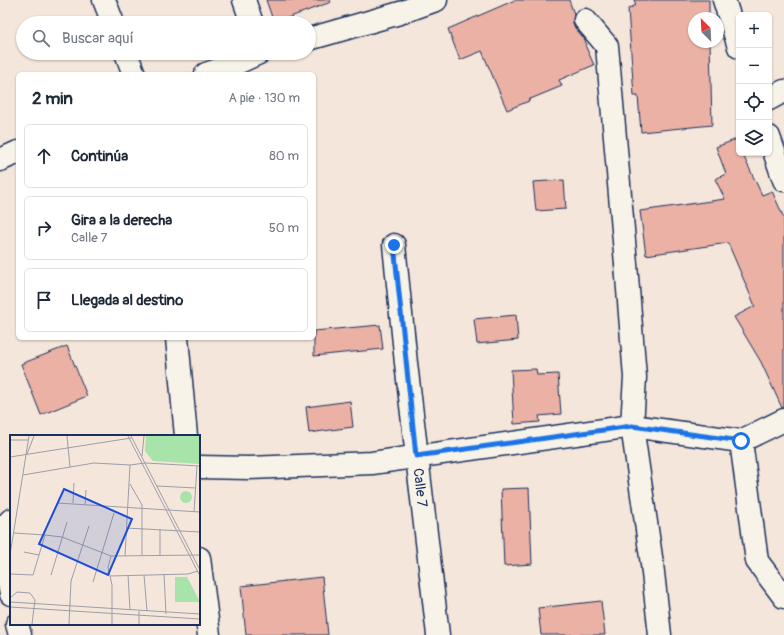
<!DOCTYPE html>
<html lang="es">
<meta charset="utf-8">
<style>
body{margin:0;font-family:Pangolin,sans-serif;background:#f2f2f3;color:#1f2937}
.controls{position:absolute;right:12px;top:12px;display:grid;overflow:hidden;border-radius:6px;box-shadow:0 1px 3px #0004}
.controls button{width:36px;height:36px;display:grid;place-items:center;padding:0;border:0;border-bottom:1px solid #e0e1e3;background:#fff;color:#1f2937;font:20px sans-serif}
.compass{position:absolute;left:688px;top:12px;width:36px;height:36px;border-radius:50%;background:#fff;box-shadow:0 1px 3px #0004;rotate:336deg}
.stop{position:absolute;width:12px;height:12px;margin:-9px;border:3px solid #1a73e8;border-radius:50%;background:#fff}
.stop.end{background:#1a73e8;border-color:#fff;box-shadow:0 1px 4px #0008}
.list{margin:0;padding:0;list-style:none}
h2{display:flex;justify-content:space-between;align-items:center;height:52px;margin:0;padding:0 16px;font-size:17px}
h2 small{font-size:13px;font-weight:400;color:#747a83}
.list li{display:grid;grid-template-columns:26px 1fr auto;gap:12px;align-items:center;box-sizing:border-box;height:64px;margin:0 8px 8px;padding:0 8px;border:1px solid #e0e1e3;border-radius:6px}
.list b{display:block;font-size:15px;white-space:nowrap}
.list p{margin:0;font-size:13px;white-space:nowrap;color:#747a83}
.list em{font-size:13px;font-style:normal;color:#747a83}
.icon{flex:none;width:22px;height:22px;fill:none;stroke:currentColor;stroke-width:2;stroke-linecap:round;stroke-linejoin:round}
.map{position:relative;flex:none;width:784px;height:635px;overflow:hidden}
.search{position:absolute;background:#fff;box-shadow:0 1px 3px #0004;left:16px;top:16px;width:300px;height:44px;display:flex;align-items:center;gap:10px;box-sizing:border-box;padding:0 14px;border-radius:22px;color:#747a83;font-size:15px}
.panel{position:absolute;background:#fff;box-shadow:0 1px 3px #0004;left:16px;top:72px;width:300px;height:268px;border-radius:6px}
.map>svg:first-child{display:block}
</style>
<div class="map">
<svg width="784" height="635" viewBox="0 0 784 635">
<rect width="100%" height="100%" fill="#f4e6da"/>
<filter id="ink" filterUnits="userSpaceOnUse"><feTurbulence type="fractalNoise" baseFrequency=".025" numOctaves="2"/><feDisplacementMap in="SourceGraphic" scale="8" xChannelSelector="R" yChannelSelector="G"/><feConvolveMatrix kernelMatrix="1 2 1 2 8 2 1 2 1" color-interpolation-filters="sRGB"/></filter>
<g filter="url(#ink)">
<path fill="#eab1a4" stroke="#1b2f5e" d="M266 0H330L331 2 274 23Z
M515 0H569L574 14 573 23 575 28 584 38 587 45H585L594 65 559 80 562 86 528 100 529 101 507 110 482 51 460 60 448 29Z
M634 0H709V18H694V42H710L712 125 641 132 638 96H634L628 9 636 5Z
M737 139 739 144V153H742L762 195 772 191 784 218V408H782L761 362 734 317 755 306 728 243 646 255 640 211 725 199 715 179 726 174 716 147Z
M564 180 566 209 536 211 533 182Z
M516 315 518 340 477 344 474 319Z
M380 325 383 349 314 356V331Z
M67 346 87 396 41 415 21 364Z
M536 369 537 375 558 374 561 414 539 416 540 422 514 424 511 370Z
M350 401 353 427 309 433 306 407Z
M529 488 532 564 504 566 501 489Z
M322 577 328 635H246L241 586Z
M601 601 605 635H541L538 608Z"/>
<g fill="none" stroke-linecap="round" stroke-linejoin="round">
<g stroke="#1b2f5e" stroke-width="25">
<g id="minor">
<path d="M104 0 113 23"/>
<path d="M244 0 252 23"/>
<path d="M724 0 739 47"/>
<path d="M585 20 607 46 626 264 635 377 632 426 652 564 660 635"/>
<path d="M309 39 400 13 436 0"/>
<path d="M126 53 134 74"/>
<path d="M206 74 235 64 259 53"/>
<path d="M769 99 784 91"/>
<path d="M769 137 784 180"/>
<path d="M0 160 18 152"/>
<path id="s1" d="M394 245 406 363 438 635"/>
<path d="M177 338 186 436"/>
<path d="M741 441 757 561 784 597"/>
<path d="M199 467 249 468 372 463 632 426 741 441 784 420"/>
<path d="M11 520 1 531 2 549 11 594"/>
<path d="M199 558 209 635"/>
<path d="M17 624 20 635"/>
</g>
</g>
<use href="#minor" stroke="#f7f3e8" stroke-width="22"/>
</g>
</g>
<g fill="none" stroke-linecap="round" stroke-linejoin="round" filter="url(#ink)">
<path stroke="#1a73e8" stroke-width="5" d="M394 245 416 456 632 426 741 441"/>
</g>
<g text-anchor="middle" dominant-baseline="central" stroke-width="3.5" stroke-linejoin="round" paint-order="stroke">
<g font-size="14" fill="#1b2f5e" stroke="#f7f3e8">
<text stroke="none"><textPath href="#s1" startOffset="244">Calle 7</textPath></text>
</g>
</g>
<g transform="translate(10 435)">
<rect width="190" height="190" fill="#f4e6da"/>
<path d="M136 1H190V29L143 26 135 16ZM170 62a6 6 0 1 1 12 0a6 6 0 1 1-12 0ZM165 142H177L190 167H165Z" fill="#a8e3a9"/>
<path fill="none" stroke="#9d9da8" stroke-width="1" d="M57 1 60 32M118 1 190 141M121 1 190 135M0 5H18M17 19 24 1M132 21 134 1M0 22 121 3M13 40 84 28 120 30 135 28 190 31M120 49 132 70V120M147 51 186 53M47 68 190 77M63 68 64 48M75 69 76 55M184 77 187 31M116 93 190 97M4 98 35 100M14 117 29 120M0 120 19 1M150 120V94M101 121 98 132 102 150V189M115 121 120 30M0 139 23 140 35 100 52 102 101 121 190 120M154 139 156 179M41 140 57 87M118 140 120 175M134 140 137 176M100 141 178 139 188 136M83 147 104 78M0 163 7 157 20 158 25 165 22 189M0 167 190 179M0 172 190 184M59 189 61 146 79 91M129 189V176"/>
<path fill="#1d4ed8" fill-opacity="0.15" stroke="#1d4ed8" stroke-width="2" d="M54 54 122 84 98 140 29 109Z"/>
<rect width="190" height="190" fill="none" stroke="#1b2f5e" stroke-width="2"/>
</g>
</svg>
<div class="controls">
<button>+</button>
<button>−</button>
<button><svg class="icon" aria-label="locate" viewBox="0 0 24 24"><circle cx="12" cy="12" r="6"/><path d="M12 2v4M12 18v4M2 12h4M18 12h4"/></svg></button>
<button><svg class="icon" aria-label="layers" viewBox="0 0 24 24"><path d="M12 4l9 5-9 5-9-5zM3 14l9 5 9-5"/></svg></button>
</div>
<svg class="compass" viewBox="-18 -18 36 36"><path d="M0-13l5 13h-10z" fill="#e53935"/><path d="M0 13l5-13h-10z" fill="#747a83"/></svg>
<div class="stop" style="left:741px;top:441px"></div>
<div class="stop end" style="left:394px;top:245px"></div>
<div class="search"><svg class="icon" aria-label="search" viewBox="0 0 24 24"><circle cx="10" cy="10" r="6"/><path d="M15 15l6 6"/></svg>Buscar aquí</div>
<section class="panel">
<h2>2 min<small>A pie · 130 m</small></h2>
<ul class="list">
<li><svg class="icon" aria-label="ahead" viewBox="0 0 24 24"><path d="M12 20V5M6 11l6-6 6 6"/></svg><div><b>Continúa</b></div><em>80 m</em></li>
<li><svg class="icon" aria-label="right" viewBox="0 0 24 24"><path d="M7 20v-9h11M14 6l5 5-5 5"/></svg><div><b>Gira a la derecha</b><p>Calle 7</p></div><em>50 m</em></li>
<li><svg class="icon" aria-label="arrive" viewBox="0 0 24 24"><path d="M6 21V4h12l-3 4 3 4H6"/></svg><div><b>Llegada al destino</b></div></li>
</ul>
</section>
</div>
